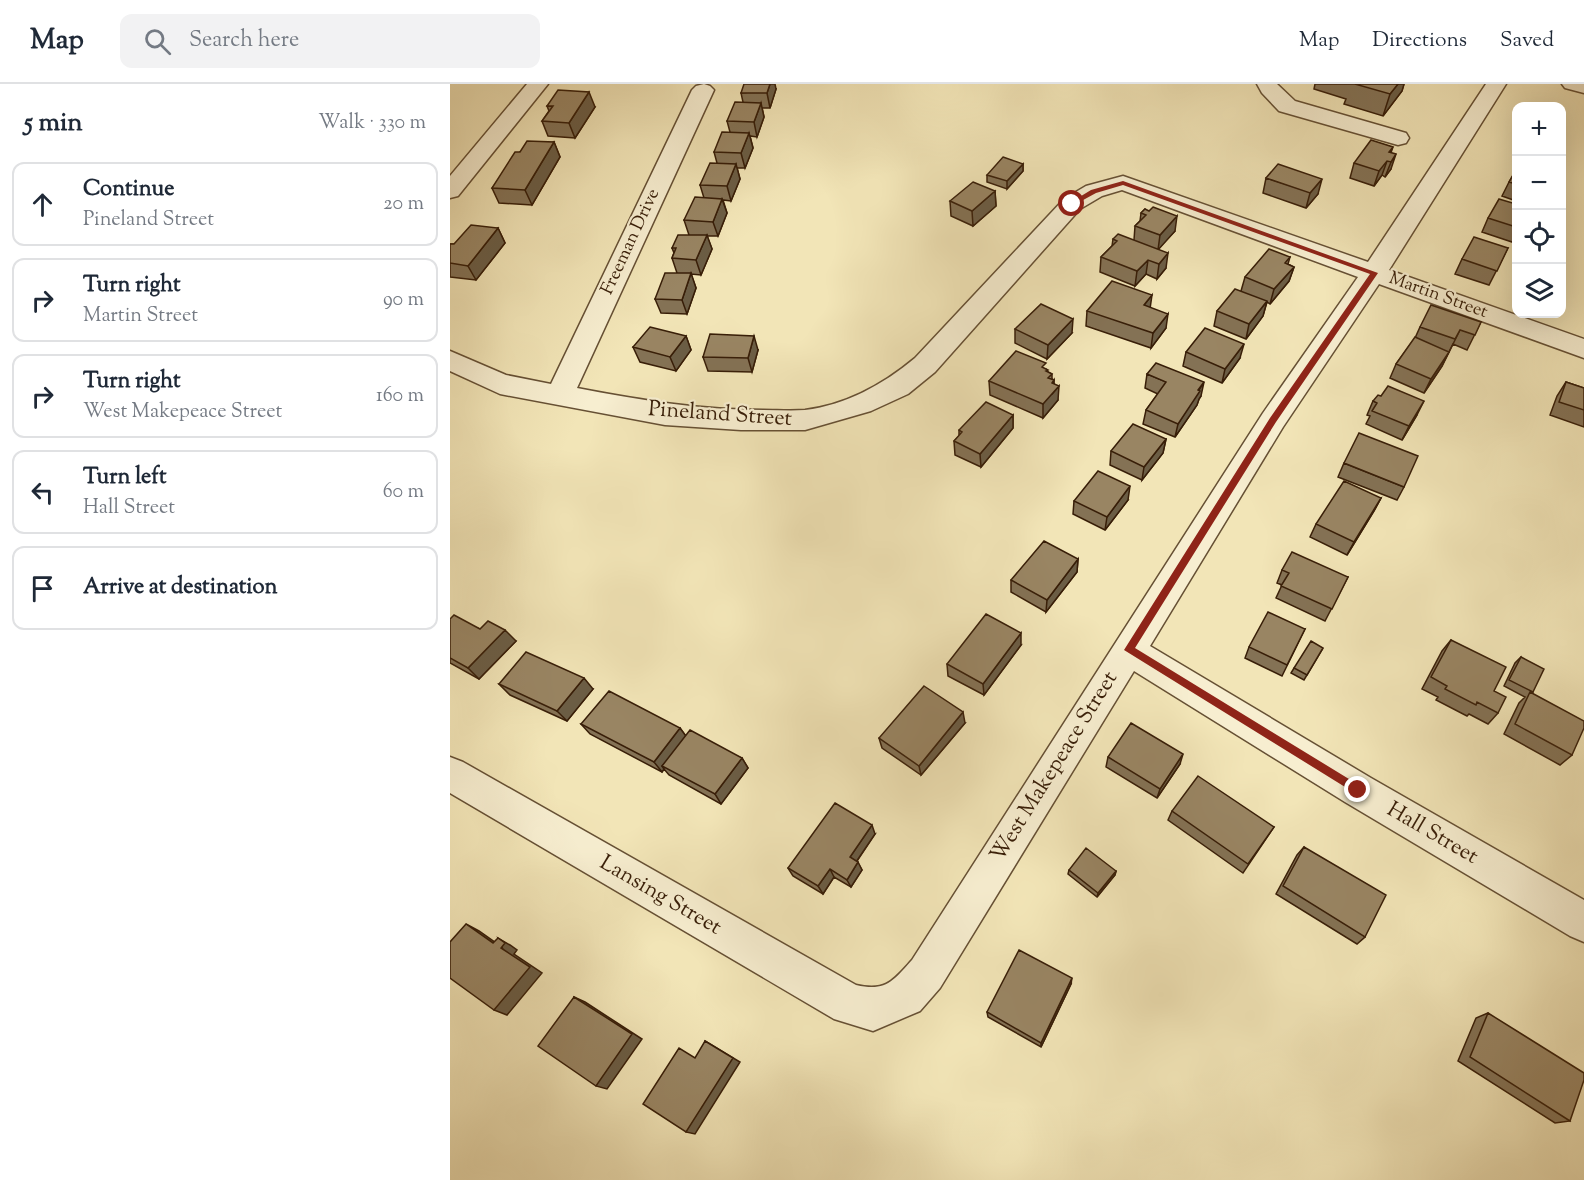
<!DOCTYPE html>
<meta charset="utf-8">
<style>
body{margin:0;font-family:"Sorts Mill Goudy",serif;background:#f2f2f3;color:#1f2937}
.controls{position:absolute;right:18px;top:18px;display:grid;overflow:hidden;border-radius:12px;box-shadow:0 6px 24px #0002}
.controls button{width:54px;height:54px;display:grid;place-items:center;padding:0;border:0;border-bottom:2px solid #e0e1e3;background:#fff;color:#1f2937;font:30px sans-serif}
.stop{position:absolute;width:18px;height:18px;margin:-14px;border:4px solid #8f2418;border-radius:50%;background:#fff}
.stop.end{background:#8f2418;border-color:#fff;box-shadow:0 2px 6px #0008}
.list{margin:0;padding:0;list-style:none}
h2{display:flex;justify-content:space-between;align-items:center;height:78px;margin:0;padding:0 24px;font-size:26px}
h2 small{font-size:20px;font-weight:400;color:#747a83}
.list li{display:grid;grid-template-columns:39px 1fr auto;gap:18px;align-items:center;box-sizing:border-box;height:84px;margin:0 12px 12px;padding:0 12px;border:2px solid #e0e1e3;border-radius:12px}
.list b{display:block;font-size:22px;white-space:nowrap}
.list p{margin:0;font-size:20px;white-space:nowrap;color:#747a83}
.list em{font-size:20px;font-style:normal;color:#747a83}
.icon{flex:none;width:33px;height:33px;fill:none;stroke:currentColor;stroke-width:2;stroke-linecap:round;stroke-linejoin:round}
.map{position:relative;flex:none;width:1134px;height:1096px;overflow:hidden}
header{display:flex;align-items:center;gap:36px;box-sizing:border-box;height:84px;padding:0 30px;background:#fff;border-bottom:2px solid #e0e1e3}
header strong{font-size:28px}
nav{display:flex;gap:33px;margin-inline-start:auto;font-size:21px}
.search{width:420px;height:54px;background:#f2f2f3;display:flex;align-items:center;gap:15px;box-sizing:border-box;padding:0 21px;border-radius:12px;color:#747a83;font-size:22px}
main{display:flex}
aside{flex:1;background:#fff}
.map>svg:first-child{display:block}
</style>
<header>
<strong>Map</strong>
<div class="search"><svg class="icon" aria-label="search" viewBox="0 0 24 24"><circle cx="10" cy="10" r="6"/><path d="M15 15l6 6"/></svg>Search here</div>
<nav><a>Map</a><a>Directions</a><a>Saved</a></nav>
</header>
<main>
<aside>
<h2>5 min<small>Walk · 330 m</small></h2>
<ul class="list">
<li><svg class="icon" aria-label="ahead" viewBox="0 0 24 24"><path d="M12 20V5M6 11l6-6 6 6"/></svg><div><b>Continue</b><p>Pineland Street</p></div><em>20 m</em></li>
<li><svg class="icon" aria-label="right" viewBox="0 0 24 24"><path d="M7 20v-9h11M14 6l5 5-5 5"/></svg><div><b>Turn right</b><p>Martin Street</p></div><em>90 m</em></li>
<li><svg class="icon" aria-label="right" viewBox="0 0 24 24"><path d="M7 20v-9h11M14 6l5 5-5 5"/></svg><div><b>Turn right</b><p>West Makepeace Street</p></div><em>160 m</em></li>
<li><svg class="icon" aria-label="left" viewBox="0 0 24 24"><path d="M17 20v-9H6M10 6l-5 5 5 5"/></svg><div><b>Turn left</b><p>Hall Street</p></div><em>60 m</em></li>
<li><svg class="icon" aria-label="arrive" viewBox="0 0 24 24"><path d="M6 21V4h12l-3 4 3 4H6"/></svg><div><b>Arrive at destination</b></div></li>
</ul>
</aside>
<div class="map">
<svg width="1134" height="1096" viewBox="0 0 1134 1096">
<rect width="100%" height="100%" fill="#f2e5b7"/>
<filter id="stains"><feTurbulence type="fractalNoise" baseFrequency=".00333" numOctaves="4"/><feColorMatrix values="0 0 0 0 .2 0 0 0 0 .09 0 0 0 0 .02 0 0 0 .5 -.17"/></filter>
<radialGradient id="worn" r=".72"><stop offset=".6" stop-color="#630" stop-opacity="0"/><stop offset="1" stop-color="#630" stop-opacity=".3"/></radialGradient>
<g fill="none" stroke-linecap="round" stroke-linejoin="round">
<g stroke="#665034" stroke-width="3">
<path id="minor" d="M77 0H98L8 112 0 114V92Z
M254 0 260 2 264 6 127 304C190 316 249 326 313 326 327 326 341 327 355 326 396 321 434 300 465 274L614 115 636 102 673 92 918 178 1036 0H1056L939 186 1134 255V274L929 200 833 343 700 562 921 694 1134 816V858L1120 852 895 718 684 587 490 904 470 927 423 947 384 935 0 709V673L13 678 406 901C436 908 443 897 462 876L813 329 908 193 672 106 652 112 630 125 485 288 458 310 421 327 355 346H291L215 341 50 310 0 287V267L56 291 101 300 242 6 246 2Z
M807 0H827L845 17 956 49 959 54 956 59 948 61 829 27 812 9Z
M1112 0H1134V9L1115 4Z"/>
</g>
<use href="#minor" fill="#f7eed0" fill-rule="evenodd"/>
</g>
<path fill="#847255" stroke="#381e08" stroke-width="1.5" d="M865 0H954L952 7 933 32 894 20 896 15 864 5Z
M326 5 320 24H312L314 33 307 53 300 52 303 64 295 84H287L290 95 281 117 273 116 277 129 268 152H257L262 165 251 191 241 190 246 204 237 230 211 229 205 215 227 189 222 174 224 169 222 164 239 151 234 136 254 114 250 101 267 79 264 68 280 48 277 37 293 18 291 9Z
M97 22 145 23 125 54 98 52 92 37 99 27Z
M104 58 110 73 82 121 49 119 42 104 70 68Z
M941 69V85L935 93 932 91 924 102 900 94 904 79Z
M573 80V87L557 105 537 98V91Z
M1066 86V117L1052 112 1059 98Z
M816 94 868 110 856 124 813 109Z
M545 107 546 122 523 142 501 132 500 117Z
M1066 120V151L1062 158 1032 148 1038 134Z
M695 125 725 147 708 165 716 184 707 195 696 190 685 202 650 188 651 173 662 162 663 155 684 156 685 142 690 137 691 129Z
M48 144 55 159 26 196 0 193V160H4Z
M1058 164 1039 201 1005 190 1012 175Z
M840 173 838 180 844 183 839 197 820 220 817 218 813 232 796 255 764 242 767 227 791 207 795 193Z
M700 223 716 244 701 264 636 242 637 227Z
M1031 238 1017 266 1003 260 992 282 974 309 940 294 946 280 965 254 970 243Z
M565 245 622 249 597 275 565 259Z
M236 252 241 266 226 287 190 278 183 263Z
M308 266 302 288 258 287 253 273Z
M736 268 790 274 772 299 733 282Z
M596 285 598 288 602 290V295L604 296V299L608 316 593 334 540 311 539 297Z
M697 290 751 312 749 315 747 321 725 353 693 340 696 326 708 310 695 304Z
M1116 298 1134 304V343L1100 331 1107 312Z
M923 317 967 331 952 356 916 340 920 332 917 331Z
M563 331V344L531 383 505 371 504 357 509 352V346Z
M716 355 713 369 692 396 660 381 661 367Z
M894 379 954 403 947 416 888 393Z
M931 414 924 427 897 471 860 453 866 440Z
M678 416 655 446 623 430 624 417Z
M628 475 627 488 596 528 561 508V496Z
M832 486 898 493 875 537 826 514 832 501 827 499Z
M0 535 66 557 29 595 0 579Z
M855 545 832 592 795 574 799 563Z
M1001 556 1044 607 1048 629 1038 640 1019 630 1017 632 986 616 988 613 972 605 992 567Z
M571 561 534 611 498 592 497 580Z
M873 564 854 596 841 589 844 584Z
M1071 573 1083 608 1082 609 1122 671 1110 681 1054 650 1069 619 1075 613 1054 602 1065 579Z
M49 600 143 605 117 637 60 611Z
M515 639 471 691 432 664 429 654Z
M131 640 230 644 235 651 292 674 298 684 271 720 219 691 214 685 212 688 140 650Z
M658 673 730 680 707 714 656 683Z
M722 727 824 743 793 789 718 736Z
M425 750 407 777 412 786 401 803 384 793 373 810 343 792 338 784Z
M854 763 915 853 907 860 826 810 847 771Z
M619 786 666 787 665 791 647 813 618 790Z
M621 900 591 963 538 933 537 928Z
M1038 929 1120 1037 1105 1039 1008 977 1026 934Z"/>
<path fill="#6b5d45" stroke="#381e08" stroke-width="1.5" d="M320 0H325L326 5 320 24 317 9Z
M948 0H954L952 7 933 32 940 10Z
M139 8 145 23 125 54 119 39Z
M311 19 314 33 307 53 304 38Z
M299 49 303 64 295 84 291 69Z
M104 58 110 73 82 121 75 106Z
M943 63 938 77H937L932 91 924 102 929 87Z
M946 70 941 85 935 93 941 78Z
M286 80 290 95 281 117 277 102Z
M573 80V87L557 105V97Z
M872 95 868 110 856 124 860 109Z
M545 107 546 122 523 142 522 127Z
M272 115 277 129 268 152 263 138Z
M727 132 725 147 708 166 710 151Z
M48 144 55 159 26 196 18 182Z
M257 151 262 165 251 191 246 176Z
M718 169 716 184 707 195 709 180Z
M698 176 696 190 685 202 687 187Z
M844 183 839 197 820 220 824 205Z
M241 189 246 204 237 230 232 216Z
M702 211 700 225 694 221Z
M817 217 813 232 796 255 799 240Z
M718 230 716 244 701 264 703 249Z
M623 235 622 249 597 275 598 261Z
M1010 246 992 282 974 309 981 295 999 268Z
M236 252 241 266 226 287 220 273Z
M304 252 308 266 302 288 298 274Z
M794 260 790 274 772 299 775 285Z
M604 296 603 309 609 302 608 316 593 334V320L602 299Z
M754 298 751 312 749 315 747 321 725 353 728 340Z
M974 317 967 331 952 356 959 342Z
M563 331V344L531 383 530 370Z
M716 355 713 369 692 396 694 383Z
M680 402 678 416 655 446 657 433Z
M931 414 924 427 897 471 904 458Z
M628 475 627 488 596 528 597 516Z
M55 546 66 557 29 595 18 584Z
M571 549V561L534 611 533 600Z
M134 594 143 605 117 637 107 627Z
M513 628 515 639 471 691 469 682Z
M230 644 238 655 212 682 214 685 212 688 204 678Z
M733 670 730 680 707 714 710 705Z
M292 674 298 684 271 720 265 710Z
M422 741 425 750 404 781 400 773Z
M408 778 412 786 401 803 397 796Z
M380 785 384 793 373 810 368 802Z
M666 787 665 791 647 813 648 809Z
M16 840 29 847 52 863 48 854 60 861 67 866 64 870 92 889 57 931 44 926 43 859Z
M622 894 621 900 591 963V959Z
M124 913 135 918 192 955 157 1005 146 1002Z
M255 957 290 978 245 1050 236 1048Z"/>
<path fill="#998563" stroke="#381e08" stroke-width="1.5" d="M294 0H320L317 9H291Z
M905 0H948L940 10Z
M108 6 139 8 119 39 92 37 103 22H97Z
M285 18 311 19 304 38 277 37Z
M272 48 299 49 291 69 264 68Z
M921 56 943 63 939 68 946 70 941 78 937 77 929 87 904 79Z
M77 57 104 58 75 106 42 104 65 68H70Z
M553 73 573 80 557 97 537 91Z
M260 79 286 80 277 102 250 101Z
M828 80 872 95 860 109 816 94Z
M1066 86V100L1059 98Z
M523 98 545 107 522 127 500 117Z
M245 113 272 115 263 138 234 136Z
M1049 115 1066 120V143L1038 134Z
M703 123 727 132 710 151 685 142 696 131 691 129 695 125 699 127Z
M21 141 48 144 18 182 0 179V160H4Z
M668 150 718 169 709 180 698 176 687 187 651 173 667 157 663 155Z
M228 151H257L246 176 222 174 226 164H222Z
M1024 153 1058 164 1047 187 1012 175Z
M819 165 840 173 835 179 844 183 824 205 795 193Z
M215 189H241L232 216 205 215Z
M662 197 702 211 694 221 718 230 703 249 637 227Z
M785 205 817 217 799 240 767 227Z
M591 220 623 235 598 261 565 245Z
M981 221 1031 238 1025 251 1010 246 1005 255 970 243Z
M200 243 236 252 220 273 183 263Z
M755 244 794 260 775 285 736 268Z
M260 250 304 252 298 274 253 273Z
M965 253 999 268 981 295 946 280Z
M566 267 596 279 592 283 598 286 596 287 602 290 598 294 604 296 602 299 609 302 593 320 539 297Z
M706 279 754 298 748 306 750 307 728 340 696 326 716 298 697 290Z
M1116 298 1134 304V326L1109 318Z
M938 302 974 317 959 342 922 327 927 319 923 317 928 311 931 312Z
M536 318 563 331 530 370 504 357 512 348 509 346Z
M683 340 716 355 694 383 661 367Z
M909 349 968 372 954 403 894 379Z
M648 387 680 402 657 433 624 417Z
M894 397 931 414 904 458 866 440Z
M594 457 628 475 597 516 561 496Z
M842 468 898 493 882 525 831 502 839 489 832 486Z
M818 528 855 545 837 581 799 563Z
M536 530 571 549 533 600 497 580Z
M4 531 30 545 38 537 55 546 18 584 0 574V535Z
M1001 556 1056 583 1044 607 1056 613 1048 629 1027 618 1026 621 995 605 997 602 981 593Z
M861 557 873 564 857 591 844 584Z
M76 568 134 594 107 627 49 600Z
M1071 573 1094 585 1083 608 1059 596Z
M474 602 513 628 469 682 429 654Z
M159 607 230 644 204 678 131 640Z
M1080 608 1134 637V644L1122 671 1065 640Z
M681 639 733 670 710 705 658 673Z
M240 646 292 674 265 710 212 682Z
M748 692 824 743 798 780 722 727Z
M385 719 422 741 400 773 408 778 397 796 380 785 368 802 338 784Z
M854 763 936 811 915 853 833 802Z
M636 764 666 787 648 809 619 786Z
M16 840 43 859 48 854 55 859 51 864 80 883 44 926 0 894V858Z
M569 866 622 894 591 959 537 928Z
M124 913 182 950 146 1002 88 962Z
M1038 929 1134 989V996L1120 1037 1020 973Z
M255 957 283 974 236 1048 193 1020 229 964 245 974Z"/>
<path fill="#8f2418" d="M673 97 928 189 826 338 685 564 912 703 914 706 908 711 674 566 820 334 920 190 673 101 646 109 624 121 618 120 641 106Z"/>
<g text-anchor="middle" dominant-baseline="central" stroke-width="4.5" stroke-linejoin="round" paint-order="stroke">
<g font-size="18" fill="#381e08" stroke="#f7eed0">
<text transform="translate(181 158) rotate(-65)">Freeman Drive</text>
<text transform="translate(988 212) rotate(20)">Martin Street</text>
</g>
<g font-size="22" fill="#381e08" stroke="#f7eed0">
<text transform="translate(270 331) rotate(4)">Pineland Street</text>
<text transform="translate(605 683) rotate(-58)">West Makepeace Street</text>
<text transform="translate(982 750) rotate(30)">Hall Street</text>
<text transform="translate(210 812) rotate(30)">Lansing Street</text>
</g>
</g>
<rect width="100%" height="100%" filter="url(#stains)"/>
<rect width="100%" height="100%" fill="url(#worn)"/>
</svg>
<div class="controls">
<button>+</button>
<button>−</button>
<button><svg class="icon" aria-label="locate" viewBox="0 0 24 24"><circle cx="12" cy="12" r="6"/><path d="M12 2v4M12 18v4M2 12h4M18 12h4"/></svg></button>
<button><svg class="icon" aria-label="layers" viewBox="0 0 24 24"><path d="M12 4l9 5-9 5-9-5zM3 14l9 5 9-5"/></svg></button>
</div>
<div class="stop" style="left:622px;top:120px"></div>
<div class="stop end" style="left:908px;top:706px"></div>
</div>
</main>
